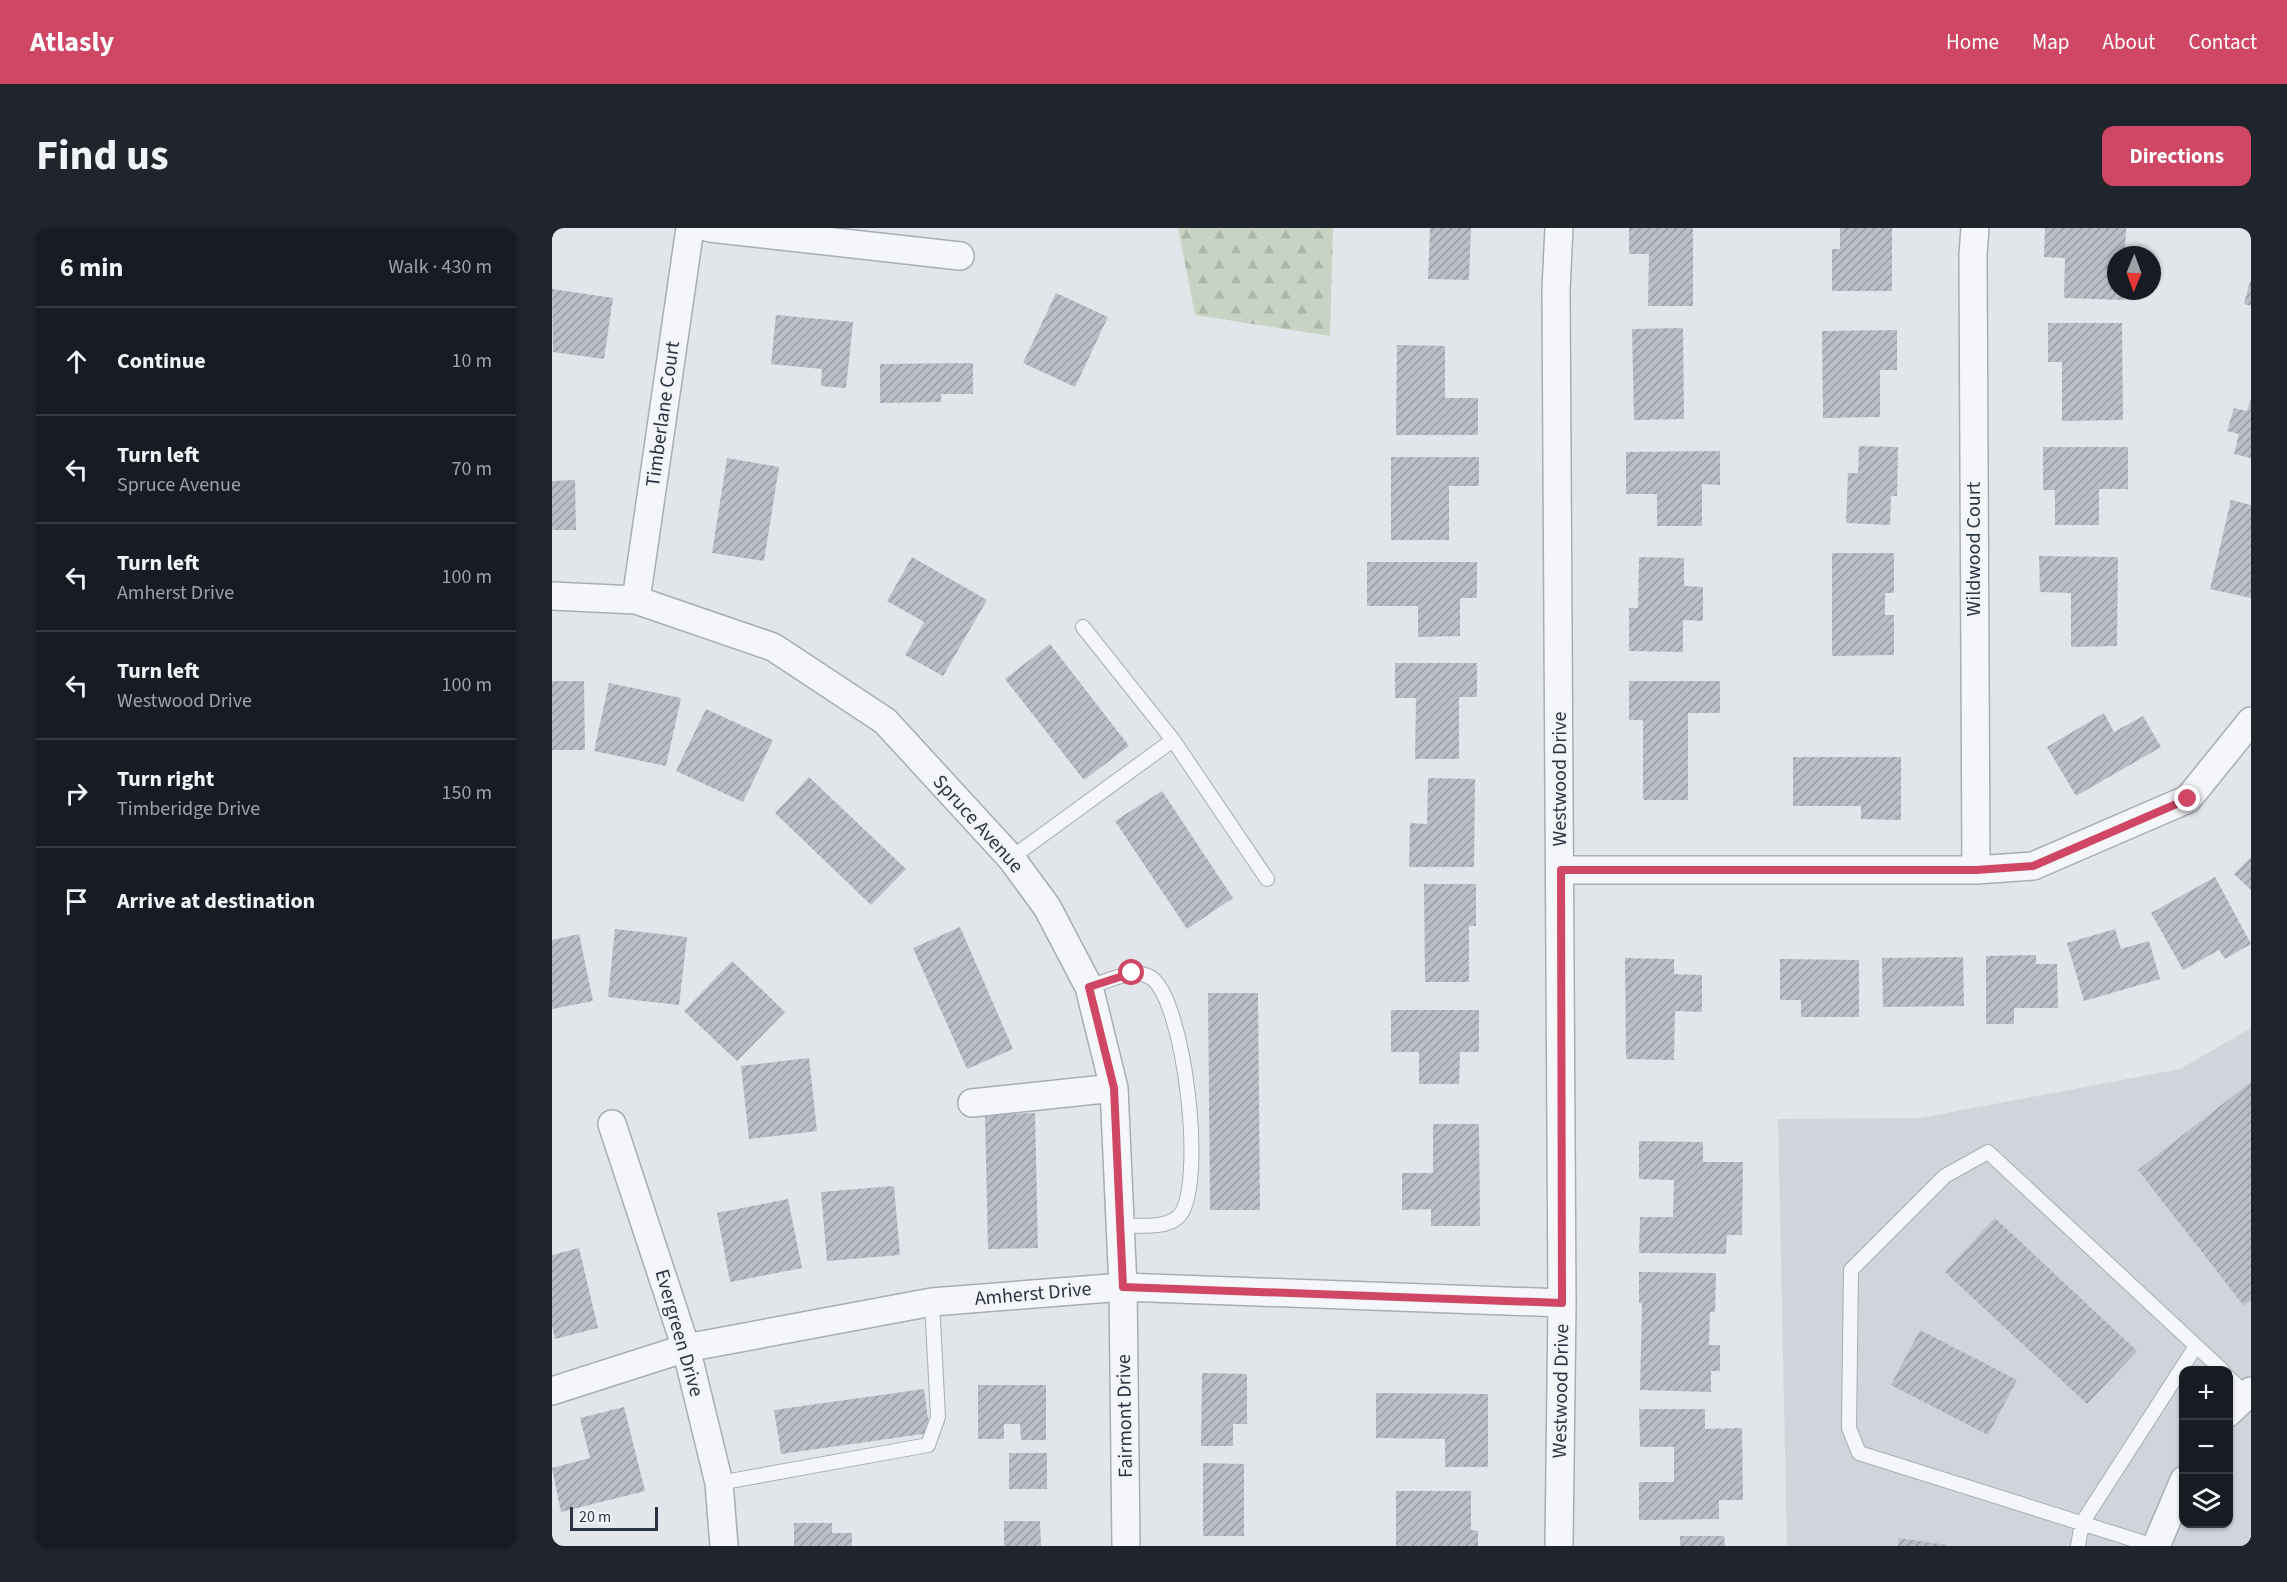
<!DOCTYPE html>
<meta charset="utf-8">
<style>
body{margin:0;font-family:"Source Sans 3",sans-serif;background:#20242c;color:#f1f3f6}
.controls{position:absolute;right:18px;bottom:18px;display:grid;overflow:hidden;border-radius:12px;box-shadow:0 2px 4px #0004}
.controls button{width:54px;height:54px;display:grid;place-items:center;padding:0;border:0;border-bottom:2px solid #363941;background:#171b24;color:#f1f3f6;font:30px sans-serif}
.compass{position:absolute;left:1555px;top:18px;width:54px;height:54px;border-radius:50%;background:#171b24;box-shadow:0 2px 4px #0004;rotate:181deg}
.scale{position:absolute;left:18px;bottom:15px;width:88px;box-sizing:border-box;padding-left:6px;border:3px solid #2a3443;border-top:0;font-size:16px;line-height:21px;white-space:nowrap;color:#2a3443;-webkit-text-stroke:4px #f2f4f8;paint-order:stroke}
.stop{position:absolute;width:18px;height:18px;margin:-14px;border:4px solid #cf4764;border-radius:50%;background:#fff}
.stop.end{background:#cf4764;border-color:#fff;box-shadow:0 2px 6px #0008}
.list{margin:0;padding:0;list-style:none}
h2{display:flex;justify-content:space-between;align-items:center;height:78px;margin:0;padding:0 24px;font-size:26px}
h2 small{font-size:20px;font-weight:400;color:#9ea1a6}
.list li{display:grid;grid-template-columns:39px 1fr auto;gap:18px;align-items:center;box-sizing:border-box;height:108px;padding:0 24px;border-top:2px solid #363941}
.list b{display:block;font-size:22px;white-space:nowrap}
.list p{margin:0;font-size:20px;white-space:nowrap;color:#9ea1a6}
.list em{font-size:20px;font-style:normal;color:#9ea1a6}
.icon{flex:none;width:33px;height:33px;fill:none;stroke:currentColor;stroke-width:2;stroke-linecap:round;stroke-linejoin:round}
.map{position:relative;flex:none;width:1699px;height:1318px;overflow:hidden;border-radius:12px}
header{display:flex;align-items:center;gap:36px;box-sizing:border-box;height:84px;padding:0 30px;background:#cf4764;color:#fff}
header strong{font-size:28px}
nav{display:flex;gap:33px;margin-inline-start:auto;font-size:21px}
.intro{display:flex;align-items:center;justify-content:space-between;box-sizing:border-box;height:144px;padding:0 36px}
h1{margin:0;font-size:42px}
.button{padding:15px 27px;border-radius:12px;background:#cf4764;color:#fff;font-size:21px;font-weight:700}
main{display:flex;gap:36px;padding:0 36px}
aside{flex:1;background:#171b24;border-radius:12px;box-shadow:0 2px 4px #0004}
.map>svg:first-child{display:block}
</style>
<header>
<strong>Atlasly</strong>
<nav><a>Home</a><a>Map</a><a>About</a><a>Contact</a></nav>
</header>
<div class="intro"><h1>Find us</h1><a class="button">Directions</a></div>
<main>
<aside>
<h2>6 min<small>Walk · 430 m</small></h2>
<ul class="list">
<li><svg class="icon" aria-label="ahead" viewBox="0 0 24 24"><path d="M12 20V5M6 11l6-6 6 6"/></svg><div><b>Continue</b></div><em>10 m</em></li>
<li><svg class="icon" aria-label="left" viewBox="0 0 24 24"><path d="M17 20v-9H6M10 6l-5 5 5 5"/></svg><div><b>Turn left</b><p>Spruce Avenue</p></div><em>70 m</em></li>
<li><svg class="icon" aria-label="left" viewBox="0 0 24 24"><path d="M17 20v-9H6M10 6l-5 5 5 5"/></svg><div><b>Turn left</b><p>Amherst Drive</p></div><em>100 m</em></li>
<li><svg class="icon" aria-label="left" viewBox="0 0 24 24"><path d="M17 20v-9H6M10 6l-5 5 5 5"/></svg><div><b>Turn left</b><p>Westwood Drive</p></div><em>100 m</em></li>
<li><svg class="icon" aria-label="right" viewBox="0 0 24 24"><path d="M7 20v-9h11M14 6l5 5-5 5"/></svg><div><b>Turn right</b><p>Timberidge Drive</p></div><em>150 m</em></li>
<li><svg class="icon" aria-label="arrive" viewBox="0 0 24 24"><path d="M6 21V4h12l-3 4 3 4H6"/></svg><div><b>Arrive at destination</b></div></li>
</ul>
</aside>
<div class="map">
<svg width="1699" height="1318" viewBox="0 0 1699 1318">
<defs>
<pattern id="forest-firs" width="22" height="20" patternUnits="userSpaceOnUse" patternTransform="scale(1.5)"><rect width="22" height="20" fill="#c8d4c3"/><path d="M5 1l3.5 6h-7zM16 11l3.5 6h-7z" fill="#acb7a9"/></pattern>
<pattern id="building-hatch" width="6" height="6" patternUnits="userSpaceOnUse" patternTransform="scale(1.5)"><rect width="6" height="6" fill="#b9bfc8"/><path d="M-1 1l2-2M0 6l6-6M5 7l2-2" fill="none" stroke="#979ca4"/></pattern>
</defs>
<rect width="100%" height="100%" fill="#e2e6ea"/>
<path fill="#d0d5dc" fill-rule="evenodd" d="M1699 800V1318H1235L1226 891 1368 890 1628 841ZM1632 1142H1676V1296H1632Z"/>
<path fill="url(#forest-firs)" d="M626 0H781L778 108 643 87Z"/>
<path fill="url(#building-hatch)" d="M878 0H919L917 52 876 51Z
M1077 0H1141V78H1096L1097 26H1077Z
M1288 0H1340V63H1280V21H1288Z
M1493 0H1574L1573 27H1564V63H1572V72L1512 70 1513 30 1492 29Z
M1698 53H1699V78L1692 76Z
M0 61 61 70 52 131 1 124Z
M504 65 556 89 523 159 471 135Z
M224 87 301 94 294 160 269 158 270 141 219 136Z
M1496 95H1570L1571 192 1510 193V134H1496Z
M1131 100 1132 191 1082 192 1080 101Z
M1345 102V142H1328V189L1271 190 1270 103Z
M845 117 893 118V170H926V207H844Z
M421 135V166H389V174L328 175V136Z
M1699 171V230L1682 226 1687 206 1675 203 1682 180 1695 183Z
M1307 218 1346 219 1345 268H1339L1338 297 1294 295 1296 245H1306Z
M1491 219H1576V261H1547V297H1503V262H1491Z
M1168 223V257L1150 256V298H1105V266H1074V224Z
M839 229H927V258H897V312H839Z
M175 230 227 239 212 333 160 325Z
M23 252 24 302H0V253Z
M1679 272 1699 277V370L1658 361Z
M1280 325H1342V365H1333V387H1342V427L1280 428Z
M1487 328 1566 329 1565 418 1519 419V365L1488 364Z
M360 329 435 372 391 448 353 427 372 394 335 373Z
M1087 329 1132 330V358L1151 359V393L1131 392V424L1077 423V380H1086Z
M815 334H925V370H908V408L866 409V378H815Z
M498 416 577 518 532 552 453 451Z
M843 435H925V469H907V531H863L864 470H843Z
M0 453H32L33 522H0Z
M1077 453H1168V485H1136V572H1091V492H1077Z
M57 455 129 470 114 538 42 523Z
M154 481 221 512 191 574 124 543Z
M1552 485 1562 504 1591 488 1609 519 1524 568 1495 519Z
M1241 529H1349V592L1309 591V578H1241Z
M257 549 354 641 319 677 223 585Z
M876 550 923 551 922 639H857L858 595 875 596Z
M610 563 681 670 635 701 563 593Z
M1699 629V662L1682 646Z
M1663 649 1699 716 1673 731 1667 722 1631 742 1599 685Z
M872 656H924V698H917V754H873Z
M408 699 461 821 415 841 361 720Z
M63 701 135 709 127 777 56 769Z
M1563 701 1569 721 1597 713 1608 751 1532 773 1515 715Z
M27 706 41 773 0 781V712Z
M1484 727V736H1505L1506 780H1462V796H1434V728Z
M1411 729 1412 778 1331 779 1330 730Z
M1073 730 1122 731V746L1150 747V784L1123 783 1122 832 1074 831Z
M1228 731 1307 732V789H1249V772H1228Z
M180 733 233 784 185 833 132 783Z
M656 765H706L708 982H658Z
M839 782H927V824H908L907 856H867V824H839Z
M257 830 265 903 197 911 189 838Z
M1699 854V1072L1692 1078 1586 942Z
M483 885 486 1020 436 1021 433 887Z
M881 896H927L928 998H879V981L850 982V945H881Z
M1087 913 1151 914V934H1191L1190 1007H1175L1174 1026 1087 1025 1088 989H1121L1122 952 1087 951Z
M342 958 348 1027 275 1033 269 964Z
M236 971 250 1040 178 1054 165 985Z
M1443 990 1585 1123 1535 1176 1393 1044Z
M27 1020 46 1100 3 1111 0 1098V1027Z
M1087 1044 1164 1045 1163 1084H1158L1157 1117H1168V1143H1159V1164L1088 1162 1090 1075H1087Z
M1368 1102 1465 1152 1436 1207 1339 1157Z
M650 1145 695 1146V1196H681V1218H649Z
M426 1157H494V1212H469L468 1196H452V1211H426Z
M372 1161 378 1205 229 1226 222 1182Z
M824 1165 936 1166V1239H893V1211L824 1210Z
M72 1179 93 1263 9 1284 0 1240 38 1230 28 1190Z
M1087 1181H1153V1201L1190 1200 1191 1272H1167V1291L1087 1292V1254H1122V1219H1088Z
M457 1225H495V1261H457Z
M651 1235 692 1236V1308H651Z
M844 1263H919V1302L926 1303V1318H844Z
M452 1293H488L489 1318H452Z
M242 1295H280V1305H300V1318H242Z
M1128 1308H1172L1173 1318H1128Z
M1347 1310 1395 1317V1318H1346Z"/>
<g fill="none" stroke-linecap="round" stroke-linejoin="round">
<g stroke="#a7adb5" stroke-width="16">
<path id="service" d="M531 399 621 512 715 651
M459 630 621 512
M537 759C554 754 581 739 598 749 633 769 655 964 626 989 613 1001 586 997 569 998
M1676 1149 1698 1170
M167 1255 376 1217 386 1189 380 1074
M1526 1318 1530 1295 1644 1118
M1602 1318 1307 1225 1297 1200 1299 1042 1393 948 1436 924 1670 1142"/>
</g>
<g stroke="#a7adb5" stroke-width="30">
<path id="minor" d="M158 0 408 28
M1007 0 1004 62 1010 1075 1007 1318
M1423 0 1421 27 1424 642
M0 368 84 372 221 419 333 493 459 630 495 679 537 759 562 860 571 1059 574 1318
M84 372 138 0
M1009 642H1424L1481 638 1636 571 1699 493
M420 875 562 860
M60 896 134 1120 167 1255 172 1318
M0 1163 134 1120 380 1074 571 1059 1010 1075
M1676 1185 1699 1163
M1604 1318 1632 1252"/>
</g>
<use href="#service" stroke="#f5f6f9" stroke-width="14"/>
<use href="#minor" stroke="#f5f6f9" stroke-width="27"/>
</g>
<g fill="none" stroke-linecap="round" stroke-linejoin="round">
<path stroke="#cf4764" stroke-width="8" d="M580 745 537 759 562 860 571 1059 1010 1075 1009 642H1424L1481 638 1636 571"/>
</g>
<g text-anchor="middle" dominant-baseline="central" stroke-width="5" stroke-linejoin="round" paint-order="stroke">
<g font-size="20" fill="#2a3443" stroke="#f2f4f8">
<text transform="translate(111 186) rotate(-82)">Timberlane Court</text>
<text transform="translate(1422 321) rotate(-90)">Wildwood Court</text>
<text transform="translate(1008 551) rotate(-90)">Westwood Drive</text>
<text transform="translate(426 596) rotate(48)">Spruce Avenue</text>
<text transform="translate(481 1066) rotate(-5)">Amherst Drive</text>
<text transform="translate(127 1105) rotate(74)">Evergreen Drive</text>
<text transform="translate(1009 1163) rotate(-89)">Westwood Drive</text>
<text transform="translate(573 1188) rotate(-91)">Fairmont Drive</text>
</g>
</g>
</svg>
<div class="controls">
<button>+</button>
<button>−</button>
<button><svg class="icon" aria-label="layers" viewBox="0 0 24 24"><path d="M12 4l9 5-9 5-9-5zM3 14l9 5 9-5"/></svg></button>
</div>
<svg class="compass" viewBox="-18 -18 36 36"><path d="M0-13l5 13h-10z" fill="#e53935"/><path d="M0 13l5-13h-10z" fill="#9ea1a6"/></svg>
<div class="scale">20 m</div>
<div class="stop" style="left:580px;top:745px"></div>
<div class="stop end" style="left:1636px;top:571px"></div>
</div>
</main>
